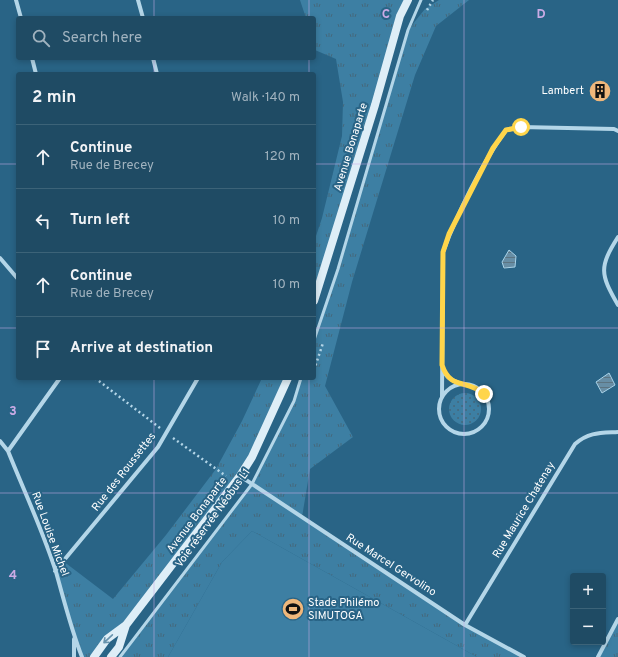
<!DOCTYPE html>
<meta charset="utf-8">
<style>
body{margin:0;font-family:Overpass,sans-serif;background:#27526a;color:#f1f3f6}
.controls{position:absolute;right:12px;bottom:12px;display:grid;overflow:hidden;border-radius:4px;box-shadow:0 2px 6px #0003}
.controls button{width:36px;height:36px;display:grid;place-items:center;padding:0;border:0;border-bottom:1px solid #3c6378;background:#1f4b64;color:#f1f3f6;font:20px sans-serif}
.stop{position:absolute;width:12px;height:12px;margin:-9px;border:3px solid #ffd54a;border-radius:50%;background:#fff}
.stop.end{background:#ffd54a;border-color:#fff;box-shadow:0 1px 4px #0008}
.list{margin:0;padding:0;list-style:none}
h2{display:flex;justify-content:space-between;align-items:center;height:52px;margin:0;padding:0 16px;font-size:17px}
h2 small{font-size:13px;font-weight:400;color:#a1b3bf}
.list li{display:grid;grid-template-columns:26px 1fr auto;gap:12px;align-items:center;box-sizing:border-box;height:64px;padding:0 16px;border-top:1px solid #3c6378}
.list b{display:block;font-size:15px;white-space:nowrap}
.list p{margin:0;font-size:13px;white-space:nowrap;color:#a1b3bf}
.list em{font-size:13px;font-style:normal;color:#a1b3bf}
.icon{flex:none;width:22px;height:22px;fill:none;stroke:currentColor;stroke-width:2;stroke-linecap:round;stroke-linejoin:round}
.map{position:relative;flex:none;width:618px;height:657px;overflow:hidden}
.search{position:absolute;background:#1f4b64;box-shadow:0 2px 6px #0003;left:16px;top:16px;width:300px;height:44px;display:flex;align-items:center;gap:10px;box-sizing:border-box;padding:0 14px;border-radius:4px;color:#a1b3bf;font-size:15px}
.panel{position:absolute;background:#1f4b64;box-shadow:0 2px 6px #0003;left:16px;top:72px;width:300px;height:308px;border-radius:4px}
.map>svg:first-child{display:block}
</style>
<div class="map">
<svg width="618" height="657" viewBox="0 0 618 657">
<defs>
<pattern id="grass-tufts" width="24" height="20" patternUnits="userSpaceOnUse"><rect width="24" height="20" fill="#3d7fa3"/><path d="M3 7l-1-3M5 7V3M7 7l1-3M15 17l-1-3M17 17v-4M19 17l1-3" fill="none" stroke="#44687c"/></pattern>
<pattern id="park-dots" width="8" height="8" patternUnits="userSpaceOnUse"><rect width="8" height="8" fill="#3d7fa3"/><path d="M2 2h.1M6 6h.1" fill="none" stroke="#44687c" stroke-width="1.8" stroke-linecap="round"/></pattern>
<pattern id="water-rules" width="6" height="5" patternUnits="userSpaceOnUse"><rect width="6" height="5" fill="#678ea5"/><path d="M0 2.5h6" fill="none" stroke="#5c7481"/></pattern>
</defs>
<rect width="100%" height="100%" fill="#296486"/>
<path fill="url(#grass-tufts)" d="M300 0H408L314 301V242L322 218 342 136 343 102 336 59 315 50 314 18H306Z
M439 0H469L436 26 415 75 352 282 325 386 353 437 310 469 302 517 465 625 524 657H477L252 531 222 562 168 657H120L252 484 294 401 301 378H314V340L338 269 408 30 425 9Z
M262 378H288L252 457 194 537 94 657H82L55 571 63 561 113 599 166 535 216 469 242 421Z
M618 619V657H598Z"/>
<path fill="url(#park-dots)" d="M449 409a16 16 0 1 1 32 0a16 16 0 1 1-32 0Z"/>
<path fill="#3d7fa3" d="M252 531 477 657H168L222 562Z"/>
<path fill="url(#water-rules)" stroke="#a9d3e8" d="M509 250 516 256 515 267 504 268 502 262Z
M609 373 615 385 602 393 596 382Z"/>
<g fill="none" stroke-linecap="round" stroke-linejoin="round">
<path stroke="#b4d6e8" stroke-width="2.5" stroke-dasharray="2 3" stroke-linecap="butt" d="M427 10 433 0
M314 370 323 343
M95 378 160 428
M173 438 226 476"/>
<path stroke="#b4d6e8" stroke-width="3" d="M314 340 338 269 408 30 421 0
M120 657 252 484 294 401 301 378"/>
<path stroke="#b4d6e8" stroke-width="4" d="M16 0 21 18
M138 0 143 18
M32 58 36 74
M153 58 157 74
M618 237C599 267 600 274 618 305
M0 258 18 279
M443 369C446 378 452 380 461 384
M439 409a25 25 0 1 1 50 0a25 25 0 1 1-50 0Z
M442 397 443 252C457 214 482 163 506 130L521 127 614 129 618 131
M0 441 8 451C24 491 43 531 56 572 64 600 71 629 82 657
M8 451 60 378
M240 476 465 625 524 657
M55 571 158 447 198 378
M465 625 575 444C589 432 600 433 618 432
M74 639V657
M598 657 618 619"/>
<path stroke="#deeef7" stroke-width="8" d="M314 301 375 105 400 16 408 0
M94 657 107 639 126 625
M111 657 119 647 126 625 240 476 252 457 288 378"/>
</g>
<defs><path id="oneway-shaft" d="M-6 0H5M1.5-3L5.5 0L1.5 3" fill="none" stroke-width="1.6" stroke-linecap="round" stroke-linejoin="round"/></defs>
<use stroke="#6894ae" href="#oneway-shaft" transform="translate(108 639) rotate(137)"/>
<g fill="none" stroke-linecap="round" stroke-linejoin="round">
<path stroke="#ffd54a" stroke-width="5" d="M484 394C466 378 451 391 442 365L443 252 449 234 493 148 506 130 521 127"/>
</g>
<path fill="none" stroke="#caabe5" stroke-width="1" stroke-opacity="0.55" d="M154 0V18M309 0V18M464 0V657M154 58V74M309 58V74M0 164H18M314 164H618M0 328H18M314 328H618M154 378V657M309 378V657M0 493H618"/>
<defs>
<g id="building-disc" transform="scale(1.15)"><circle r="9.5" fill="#efb77b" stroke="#296486"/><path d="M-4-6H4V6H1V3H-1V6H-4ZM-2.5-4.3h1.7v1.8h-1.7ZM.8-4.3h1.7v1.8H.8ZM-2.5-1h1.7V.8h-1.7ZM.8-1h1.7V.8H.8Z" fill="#111"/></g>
<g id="stadium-disc" transform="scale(1.15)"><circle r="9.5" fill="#efb77b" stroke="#296486"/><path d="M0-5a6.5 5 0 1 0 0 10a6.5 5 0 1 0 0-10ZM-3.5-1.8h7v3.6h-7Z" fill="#111"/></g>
</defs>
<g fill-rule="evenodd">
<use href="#building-disc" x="600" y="91"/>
<use href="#stadium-disc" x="293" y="609"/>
</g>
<g text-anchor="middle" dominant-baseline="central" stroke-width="4" stroke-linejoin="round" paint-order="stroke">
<g font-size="11" fill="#fff" stroke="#296486" text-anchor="end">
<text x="584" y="91">Lambert</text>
<text x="308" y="603" text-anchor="start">Stade Philémo<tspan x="308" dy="13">SIMUTOGA</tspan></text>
</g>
<g font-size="11" fill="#fff" stroke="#296486">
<text transform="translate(351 147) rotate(-73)">Avenue Bonaparte</text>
<text transform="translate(124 472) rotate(-52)">Rue des Roussettes</text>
<text transform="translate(524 510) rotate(-59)">Rue Maurice Chatenay</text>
<text transform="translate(197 515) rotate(-53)">Avenue Bonaparte</text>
<text transform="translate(213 518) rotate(-54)">Voie réservée Néobus L1</text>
<text transform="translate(50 534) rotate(70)">Rue Louise Michel</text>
<text transform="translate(391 565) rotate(33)">Rue Marcel Gervolino</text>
</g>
</g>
<g font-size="13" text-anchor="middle" font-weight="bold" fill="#caabe5" stroke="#296486" stroke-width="4" stroke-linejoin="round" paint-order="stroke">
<text x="386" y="18">C</text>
<text x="541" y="18">D</text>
<text x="13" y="415">3</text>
<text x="13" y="579">4</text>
</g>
</svg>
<div class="controls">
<button>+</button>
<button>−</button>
</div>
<div class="stop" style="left:521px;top:127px"></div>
<div class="stop end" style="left:484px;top:394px"></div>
<div class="search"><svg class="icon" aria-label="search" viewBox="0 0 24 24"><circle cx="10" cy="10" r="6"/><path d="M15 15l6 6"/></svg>Search here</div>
<section class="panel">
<h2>2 min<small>Walk · 140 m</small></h2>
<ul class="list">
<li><svg class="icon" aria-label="ahead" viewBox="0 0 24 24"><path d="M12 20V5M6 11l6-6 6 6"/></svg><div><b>Continue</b><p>Rue de Brecey</p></div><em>120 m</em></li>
<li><svg class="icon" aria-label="left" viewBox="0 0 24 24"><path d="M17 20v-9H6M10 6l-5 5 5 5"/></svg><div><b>Turn left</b></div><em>10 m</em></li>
<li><svg class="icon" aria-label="ahead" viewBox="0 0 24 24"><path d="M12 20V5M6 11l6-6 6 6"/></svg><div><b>Continue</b><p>Rue de Brecey</p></div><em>10 m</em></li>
<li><svg class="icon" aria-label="arrive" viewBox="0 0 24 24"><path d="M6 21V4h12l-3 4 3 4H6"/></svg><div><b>Arrive at destination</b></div></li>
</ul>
</section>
</div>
